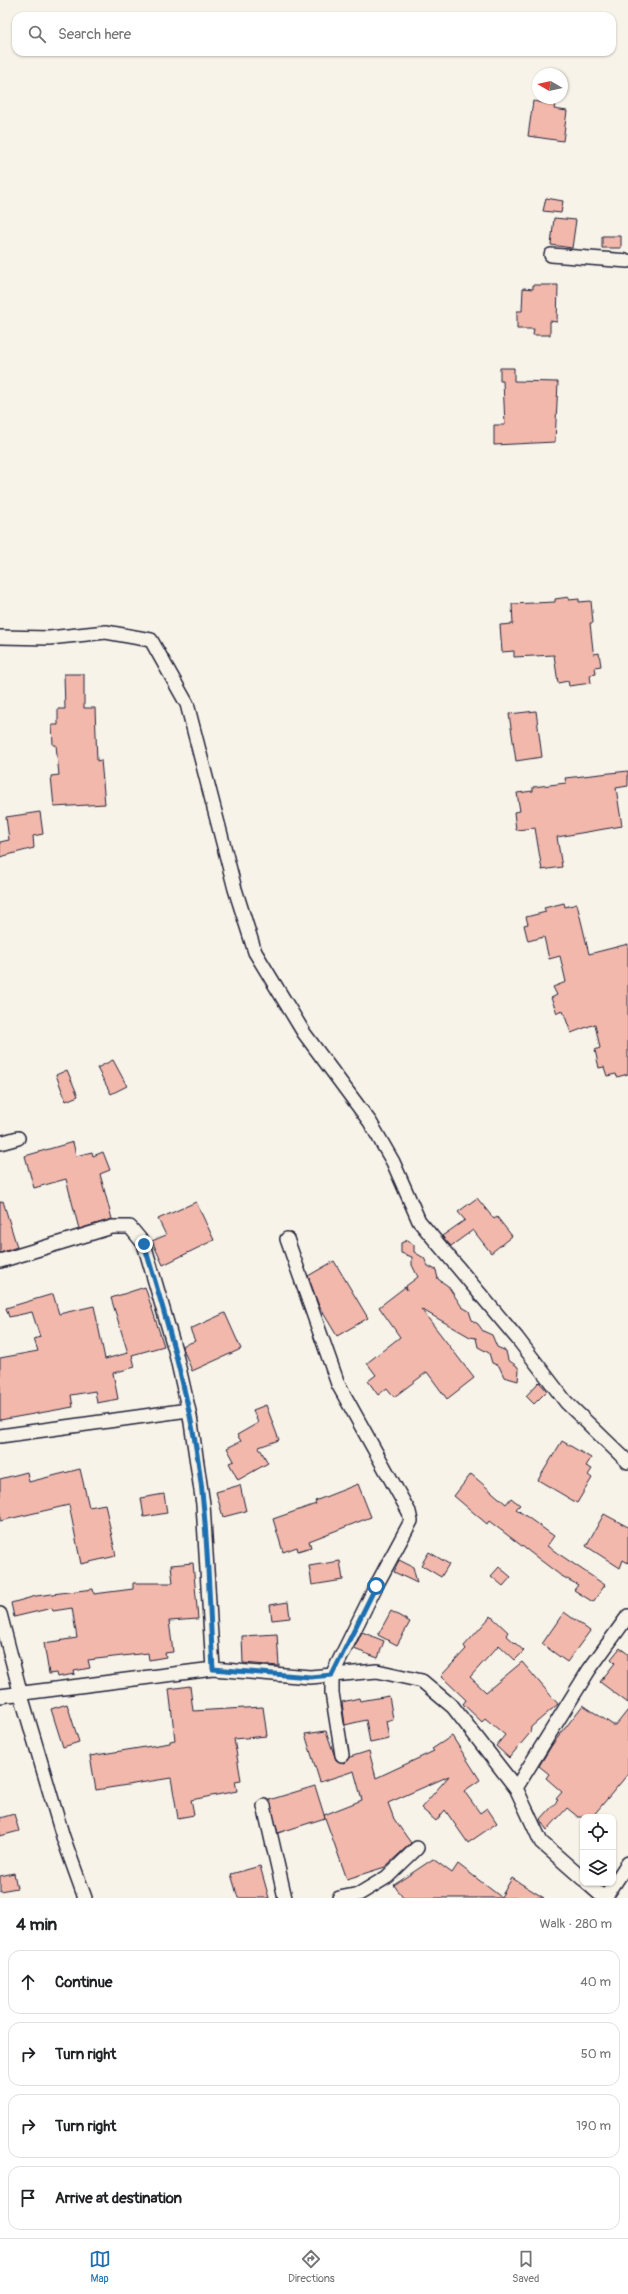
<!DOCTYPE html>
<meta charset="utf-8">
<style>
body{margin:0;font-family:Pangolin,sans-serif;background:#f6f6f6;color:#202124}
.controls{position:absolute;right:12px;bottom:12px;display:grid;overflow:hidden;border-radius:8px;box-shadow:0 1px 3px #0004}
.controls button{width:36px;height:36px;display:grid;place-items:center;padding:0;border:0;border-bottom:1px solid #e0e0e0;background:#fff;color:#202124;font:20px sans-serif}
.compass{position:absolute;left:532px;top:68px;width:36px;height:36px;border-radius:50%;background:#fff;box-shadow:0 1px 3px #0004;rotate:279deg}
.stop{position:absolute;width:12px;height:12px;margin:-9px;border:3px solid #1f6fb2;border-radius:50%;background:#fff}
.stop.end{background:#1f6fb2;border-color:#fff;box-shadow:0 1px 4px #0008}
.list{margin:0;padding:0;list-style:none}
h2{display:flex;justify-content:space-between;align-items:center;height:52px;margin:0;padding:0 16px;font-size:17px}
h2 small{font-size:13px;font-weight:400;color:#757577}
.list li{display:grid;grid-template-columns:26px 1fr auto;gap:12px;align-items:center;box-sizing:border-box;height:64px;margin:0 8px 8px;padding:0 8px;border:1px solid #e0e0e0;border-radius:12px}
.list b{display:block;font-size:15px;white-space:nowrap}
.list em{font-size:13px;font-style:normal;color:#757577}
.icon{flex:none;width:22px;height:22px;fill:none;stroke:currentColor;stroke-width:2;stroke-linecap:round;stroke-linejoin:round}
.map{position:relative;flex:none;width:628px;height:1898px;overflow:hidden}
.search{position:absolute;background:#fff;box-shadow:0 1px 3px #0004;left:12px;right:12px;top:12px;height:44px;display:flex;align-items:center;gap:10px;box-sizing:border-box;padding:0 14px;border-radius:12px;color:#757577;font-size:15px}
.sheet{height:340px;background:#fff}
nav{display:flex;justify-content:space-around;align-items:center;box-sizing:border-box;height:56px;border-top:1px solid #e0e0e0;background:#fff;font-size:11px;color:#757577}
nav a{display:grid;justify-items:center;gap:2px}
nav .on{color:#1f6fb2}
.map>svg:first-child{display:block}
</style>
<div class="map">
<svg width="628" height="1898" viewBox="0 0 628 1898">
<rect width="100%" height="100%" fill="#f7f3e8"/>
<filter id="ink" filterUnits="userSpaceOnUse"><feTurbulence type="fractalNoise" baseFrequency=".025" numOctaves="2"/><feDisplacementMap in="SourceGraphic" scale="8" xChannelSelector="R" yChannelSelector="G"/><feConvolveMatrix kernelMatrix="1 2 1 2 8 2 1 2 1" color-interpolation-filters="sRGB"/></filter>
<g filter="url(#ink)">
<path fill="#f2b8ac" stroke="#22223b" d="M533 101 555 105 554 109 567 111 563 141 528 136Z
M546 198 563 201 561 213 543 211Z
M554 218 576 220 572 248 551 245Z
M602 236H621V248H602Z
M533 285H558L557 322 550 321V335H533L534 329H517V311H522L523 288 533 289Z
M500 368H514V381L558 382 555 442 494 445V425H505L503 381H500Z
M569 597V600L579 599V602L591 601 593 623H590L593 650 594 654 599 653 601 666 595 667 596 674 590 675 591 683 569 686 568 681 558 683 554 655 514 657V651L502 652 500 625 513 624 512 604 555 602V599Z
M64 674H84V708H95L97 761 101 760 105 804 54 807 51 776 59 775 56 745H53L52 725H58V709H65Z
M536 711 542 757 516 761 509 714Z
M628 771V786L616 788 622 826 557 837 562 867 542 870 535 828 516 830 514 812 520 811 517 793 533 791V787L566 783 565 778Z
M40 812 43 834 33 836 34 848 0 857V842L9 840 6 817Z
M564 903 565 907 577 904 589 954 628 944V1074L617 1077 616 1074 607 1076 604 1067 599 1068 595 1050 600 1048 595 1024 571 1033 563 1011 557 1013 551 998 557 995 553 987 566 982 560 956 549 959 544 937 528 941 524 925 528 924 526 917 546 912 544 908Z
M113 1060 127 1086 111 1094 97 1068Z
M67 1070 78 1096 66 1101 56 1075Z
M73 1142 76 1156 92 1152 93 1156 103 1152 110 1170 100 1174 112 1219 79 1229 66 1179 34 1188 25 1156Z
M477 1198 494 1219 497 1217 512 1236 491 1253 473 1230 451 1246 442 1236 465 1220 458 1212Z
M3 1201 17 1247 0 1253V1202Z
M196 1202 214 1240 163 1265 152 1241 166 1235 158 1219Z
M408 1240 414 1245V1252L424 1258 428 1266 436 1270 438 1279 448 1286 462 1307 469 1311 472 1320 478 1324 483 1331 492 1335 497 1347 506 1351 508 1360 517 1366 519 1370 518 1381 504 1377 499 1366 492 1363 489 1353 478 1347 476 1338 470 1337 421 1309 474 1378 447 1399 427 1372 394 1397 387 1388 378 1395 368 1381 376 1375 367 1363 400 1337 379 1307 405 1287 407 1290 406 1286 418 1277 412 1265V1257L401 1253V1243Z
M334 1261 368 1318 337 1336 319 1306 308 1276Z
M145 1287 164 1346 132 1355 135 1367 113 1373 118 1399 97 1403 95 1391 71 1395 73 1407 0 1420V1358L38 1351 34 1339 40 1337 32 1312 9 1317 6 1308 53 1294 59 1314 94 1306 105 1359 128 1353 111 1298Z
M225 1313 241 1349 192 1371 182 1346 195 1341 190 1329Z
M539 1382 547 1391 534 1404 526 1396Z
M266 1405 279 1440 259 1447 268 1463 238 1480 229 1463 234 1461 227 1448 241 1441 237 1435 258 1423 253 1410Z
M562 1441 591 1458 586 1466 592 1469 588 1475 592 1478 577 1503 538 1480Z
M80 1469 89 1507 105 1504 116 1556 81 1564 69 1505 0 1521V1479L27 1472 29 1482Z
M471 1474 506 1504 511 1498 520 1505 516 1509 554 1536 547 1546 605 1585 593 1602 574 1590 578 1585 560 1575 489 1521 487 1524 454 1496Z
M358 1484 371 1517 309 1541 311 1547 298 1551 297 1547 283 1552 273 1519 316 1504 315 1501Z
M240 1485 246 1511 223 1517 216 1492Z
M164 1494 167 1513 144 1517 141 1498Z
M604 1514 628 1527V1563L623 1560 620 1568 586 1546Z
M429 1552 449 1564 441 1577 421 1565Z
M399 1560 413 1567 417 1583 394 1572Z
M340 1561 343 1580 312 1585 309 1566Z
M193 1563 198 1619 169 1621 173 1652 165 1653 166 1657 149 1660 148 1653 88 1660 90 1668 74 1671 75 1674 57 1677 56 1673 49 1674 44 1643 77 1638 72 1608 53 1611 52 1608 14 1617 11 1603 36 1596 93 1589 94 1594 133 1589V1583H173L171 1565Z
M499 1567 511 1577 503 1586 491 1576Z
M288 1602 290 1618 272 1620 270 1605Z
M391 1611 410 1622 397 1645 378 1635Z
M564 1612 590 1631 567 1662 542 1644Z
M491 1616 508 1632 506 1635 524 1651 515 1660 499 1645 470 1677 486 1692 522 1662 558 1704 531 1727 530 1733 509 1758 496 1746 505 1735 485 1718 482 1722 463 1704 466 1700 441 1676 466 1649 464 1646Z
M362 1632 384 1641 378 1658 354 1649Z
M277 1634 279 1666 243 1663 242 1636Z
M620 1648 628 1654V1703L600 1682 615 1663 611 1659Z
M190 1686 193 1711 263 1707 267 1736 234 1739 241 1780 235 1781 237 1791 191 1800 194 1815 178 1818 171 1778 96 1790 90 1756 170 1743V1741L175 1740 169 1689Z
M389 1696 393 1719 386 1721 389 1739 370 1743 366 1720 345 1725 342 1702 359 1698 360 1701Z
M67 1704 79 1742 63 1747 51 1709Z
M583 1705 613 1725H616L628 1710V1774L592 1817H578L567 1808 547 1830 540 1820 558 1800 556 1799 562 1792 546 1778 549 1774 539 1766 552 1745Z
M326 1731 336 1760 344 1763 350 1757 369 1751 376 1778 434 1751 432 1749 452 1736 480 1780 464 1791 480 1813 487 1808 497 1823 468 1843 445 1810 436 1821 421 1808 449 1776 388 1803 394 1819 411 1843 385 1867 347 1879 324 1815 362 1800 354 1771 320 1782 305 1734Z
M315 1786 325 1818 278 1833 269 1800Z
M14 1814 19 1831 0 1836V1818Z
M433 1859 452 1873 458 1864 501 1897 512 1878 544 1898H403L394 1885Z
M260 1866 269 1898H238L231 1874Z
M14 1873 17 1888 0 1891V1876Z"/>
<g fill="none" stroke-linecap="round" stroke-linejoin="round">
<g stroke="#22223b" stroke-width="16">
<path id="minor" d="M551 255 628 261
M0 637 49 638 106 632 151 640 187 704 235 889 255 952 304 1033 370 1122 393 1162 419 1221 517 1338 566 1402 628 1462
M0 1143 18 1138
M287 1239 338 1384 409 1512 411 1521 376 1586 332 1675V1693L342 1755
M0 1261 112 1227H130L144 1244 175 1350 190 1416 203 1504 213 1669
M0 1436 188 1410
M0 1614 21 1695 63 1837 85 1898
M0 1696 213 1669 310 1677 377 1671 422 1681 453 1707 516 1788 541 1842 583 1879
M516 1788 589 1670 628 1616
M264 1806 285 1898
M587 1883 604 1898
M339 1898 359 1894 387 1877 417 1848
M605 1898 628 1863"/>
</g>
<use href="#minor" stroke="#f7f3e8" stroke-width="13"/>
</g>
</g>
<g fill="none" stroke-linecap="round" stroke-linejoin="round" filter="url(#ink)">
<path stroke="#1f6fb2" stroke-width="5" d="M144 1244C161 1301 178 1358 190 1416 208 1498 208 1585 213 1669L310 1677 332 1675 376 1586"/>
</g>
</svg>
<div class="controls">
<button><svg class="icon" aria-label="locate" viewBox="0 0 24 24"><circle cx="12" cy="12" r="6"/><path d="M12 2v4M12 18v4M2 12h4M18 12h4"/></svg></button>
<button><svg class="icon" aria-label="layers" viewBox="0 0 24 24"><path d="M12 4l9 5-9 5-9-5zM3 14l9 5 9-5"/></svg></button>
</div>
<svg class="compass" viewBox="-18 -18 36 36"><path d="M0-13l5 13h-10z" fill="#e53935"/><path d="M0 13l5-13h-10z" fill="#757577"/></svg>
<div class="stop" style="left:376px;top:1586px"></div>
<div class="stop end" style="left:144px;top:1244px"></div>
<div class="search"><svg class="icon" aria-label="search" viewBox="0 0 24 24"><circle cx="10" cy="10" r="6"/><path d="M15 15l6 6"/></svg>Search here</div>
</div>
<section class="sheet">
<h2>4 min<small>Walk · 280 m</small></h2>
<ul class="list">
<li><svg class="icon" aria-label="ahead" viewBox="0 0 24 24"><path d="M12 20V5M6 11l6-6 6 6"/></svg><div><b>Continue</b></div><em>40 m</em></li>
<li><svg class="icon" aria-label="right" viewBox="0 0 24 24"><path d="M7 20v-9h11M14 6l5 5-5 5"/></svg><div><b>Turn right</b></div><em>50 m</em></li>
<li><svg class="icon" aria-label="right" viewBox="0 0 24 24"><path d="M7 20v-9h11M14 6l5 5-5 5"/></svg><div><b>Turn right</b></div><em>190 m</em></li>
<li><svg class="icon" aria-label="arrive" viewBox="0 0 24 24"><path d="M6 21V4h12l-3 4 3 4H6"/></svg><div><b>Arrive at destination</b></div></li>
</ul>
</section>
<nav>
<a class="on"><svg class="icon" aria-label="map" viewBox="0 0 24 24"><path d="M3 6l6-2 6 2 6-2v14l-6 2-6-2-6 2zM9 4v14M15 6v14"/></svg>Map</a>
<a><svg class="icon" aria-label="directions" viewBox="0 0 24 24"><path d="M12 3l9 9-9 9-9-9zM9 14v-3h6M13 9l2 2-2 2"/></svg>Directions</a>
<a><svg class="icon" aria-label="saved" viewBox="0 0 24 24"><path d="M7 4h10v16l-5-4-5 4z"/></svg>Saved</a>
</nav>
